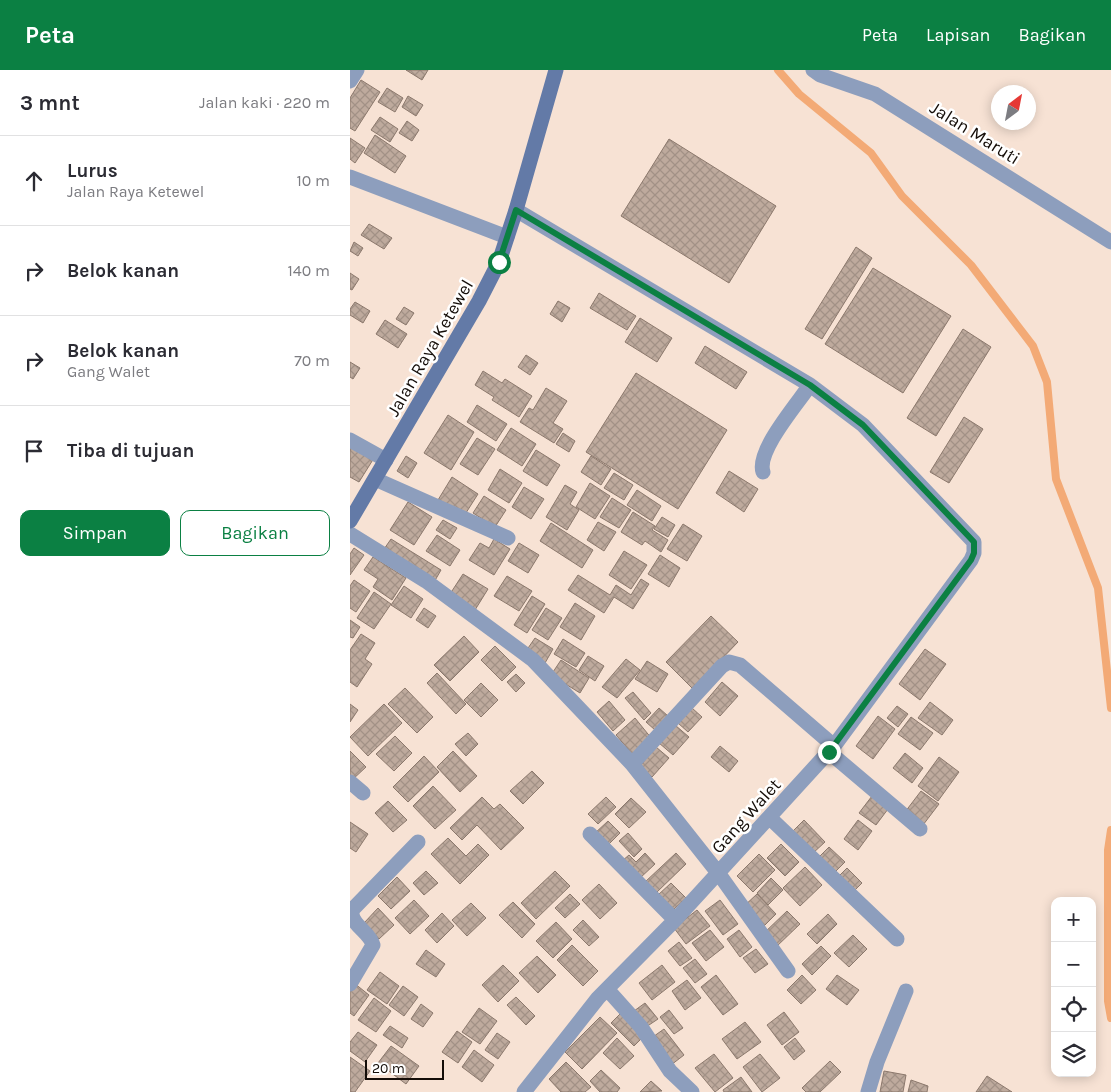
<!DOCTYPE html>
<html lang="id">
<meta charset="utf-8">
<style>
body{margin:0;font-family:Karla,sans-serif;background:#f7f7f7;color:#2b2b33}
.controls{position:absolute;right:15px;bottom:15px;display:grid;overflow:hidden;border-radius:10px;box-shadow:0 2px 12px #0003}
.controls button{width:45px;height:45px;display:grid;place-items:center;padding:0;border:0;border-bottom:1px solid #e1e1e2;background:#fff;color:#2b2b33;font:25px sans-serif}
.compass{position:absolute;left:641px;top:15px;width:45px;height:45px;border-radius:50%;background:#fff;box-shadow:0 2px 12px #0003;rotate:32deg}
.scale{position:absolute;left:15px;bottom:12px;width:79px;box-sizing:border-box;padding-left:5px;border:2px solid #140d08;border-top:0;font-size:14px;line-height:18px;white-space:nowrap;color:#140d08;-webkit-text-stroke:4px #fff;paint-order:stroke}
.stop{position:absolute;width:15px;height:15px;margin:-11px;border:4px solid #0b8043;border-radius:50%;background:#fff}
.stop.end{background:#0b8043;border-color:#fff;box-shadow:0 1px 5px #0008}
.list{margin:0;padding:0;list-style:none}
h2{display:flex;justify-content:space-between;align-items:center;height:65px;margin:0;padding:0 20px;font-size:21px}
h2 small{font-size:16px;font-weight:400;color:#7c7c81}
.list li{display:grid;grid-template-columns:32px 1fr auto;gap:15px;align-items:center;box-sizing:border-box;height:90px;padding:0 20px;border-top:1px solid #e1e1e2}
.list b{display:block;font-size:19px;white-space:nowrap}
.list p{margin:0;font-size:16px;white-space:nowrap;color:#7c7c81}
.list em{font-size:16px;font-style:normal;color:#7c7c81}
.actions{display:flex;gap:10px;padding:15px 20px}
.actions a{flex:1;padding:11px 0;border:1px solid #0b8043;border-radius:10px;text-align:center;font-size:18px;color:#0b8043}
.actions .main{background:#0b8043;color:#fff}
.icon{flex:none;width:28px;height:28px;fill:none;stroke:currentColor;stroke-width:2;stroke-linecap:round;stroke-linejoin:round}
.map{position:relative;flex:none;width:761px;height:1022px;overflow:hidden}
header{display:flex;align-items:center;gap:30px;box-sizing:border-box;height:70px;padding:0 25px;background:#0b8043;color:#fff}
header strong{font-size:24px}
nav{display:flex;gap:28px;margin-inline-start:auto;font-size:18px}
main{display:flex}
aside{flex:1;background:#fff}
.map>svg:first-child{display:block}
</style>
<header>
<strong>Peta</strong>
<nav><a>Peta</a><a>Lapisan</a><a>Bagikan</a></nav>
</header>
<main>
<aside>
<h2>3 mnt<small>Jalan kaki · 220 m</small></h2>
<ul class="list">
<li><svg class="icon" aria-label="ahead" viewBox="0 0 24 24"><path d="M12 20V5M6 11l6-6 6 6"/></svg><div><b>Lurus</b><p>Jalan Raya Ketewel</p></div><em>10 m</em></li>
<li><svg class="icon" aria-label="right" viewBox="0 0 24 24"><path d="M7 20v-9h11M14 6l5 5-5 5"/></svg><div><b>Belok kanan</b></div><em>140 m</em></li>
<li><svg class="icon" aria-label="right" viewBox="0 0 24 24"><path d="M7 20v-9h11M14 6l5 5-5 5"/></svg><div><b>Belok kanan</b><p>Gang Walet</p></div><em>70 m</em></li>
<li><svg class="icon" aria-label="arrive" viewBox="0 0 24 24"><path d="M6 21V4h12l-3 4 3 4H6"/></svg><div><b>Tiba di tujuan</b></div></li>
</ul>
<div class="actions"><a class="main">Simpan</a><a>Bagikan</a></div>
</aside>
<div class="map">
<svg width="761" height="1022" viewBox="0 0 761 1022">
<defs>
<pattern id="building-cross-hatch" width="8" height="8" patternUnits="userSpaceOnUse" patternTransform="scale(1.25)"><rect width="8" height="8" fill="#beaa9d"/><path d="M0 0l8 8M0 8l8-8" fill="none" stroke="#a29186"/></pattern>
</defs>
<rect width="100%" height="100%" fill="#f7e2d4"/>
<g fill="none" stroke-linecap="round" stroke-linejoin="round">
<path stroke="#f3aa76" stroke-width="8" d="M428 0 449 24 521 83 552 126 621 195 683 276 697 312 706 409 748 518 761 638
M761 760 758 780V931L761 948"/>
</g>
<path fill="url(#building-cross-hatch)" stroke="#8b786c" d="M56 0H78L72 10Z
M11 10 30 22 5 61 0 58V28Z
M37 18 53 28 45 42 28 32Z
M58 26 73 35 66 46 52 37Z
M30 47 48 59 40 72 21 60Z
M57 51 69 60 62 71 49 63Z
M25 65 56 86 45 103 14 83Z
M0 68 15 78 5 93 0 89Z
M319 69 426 136 379 213 271 146Z
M19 154 42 168 34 179 11 165Z
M4 172 13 178 8 186 0 181Z
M506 177 522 188 472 269 455 259Z
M523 198 601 246 553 323 475 274Z
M0 203 9 209 2 220 0 219Z
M249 223 286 246 277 260 240 238Z
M208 231 220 238 212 252 200 244Z
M5 232 20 241 13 253 0 245V239Z
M54 237 64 243 56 255 46 249Z
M290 248 322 268 307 292 275 272Z
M35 250 57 264 48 278 26 264Z
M613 259 641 277 586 366 557 348Z
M355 276 397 302 386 319 345 293Z
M176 285 188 293 180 305 168 297Z
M0 292 10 298 3 309 0 307Z
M133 301 152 313 155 309 182 326 169 347 142 330 144 327 125 315Z
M286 303 377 360 328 439 236 382Z
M196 318 217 331 203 353 213 359 204 373 170 352 179 338 183 340Z
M127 335 157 354 146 371 117 352Z
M98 345 124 362 101 400 74 383Z
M614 347 633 359 599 413 580 402Z
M161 358 186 374 172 396 147 380Z
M213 363 225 371 219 382 206 374Z
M127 368 145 379 128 405 110 394Z
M0 375 24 388 9 412 0 407Z
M186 380 210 395 197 416 173 401Z
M56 386 67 393 58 408 47 401Z
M241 386 261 399 251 415 231 402Z
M150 399 172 413 159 433 138 420Z
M379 401 408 419 394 442 366 423Z
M264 403 283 415 274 430 254 418Z
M102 407 128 424 114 446 88 430Z
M240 413 260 426 245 449 226 437Z
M215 415 227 422 220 434 229 440 217 460 196 447Z
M174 417 194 429 181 449 162 437Z
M287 420 311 436 302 451 277 435Z
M134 426 156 440 145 457 123 443Z
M262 428 281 440 269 458 250 447Z
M58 432 82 447 64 475 40 460Z
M283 442 305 456 302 460 318 470 311 482 295 471 292 475 271 462Z
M312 447 325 455 318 467 304 459Z
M93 450 107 458 100 469 86 460Z
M248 452 266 462 254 481 237 470Z
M201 453 243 480 232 498 190 471Z
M333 454 352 466 337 491 317 479Z
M87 465 110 480 100 496 76 481Z
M41 469 91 500 83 514 32 482Z
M144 469 160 479 144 505 119 490 130 473 139 478Z
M169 473 189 485 178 503 158 491Z
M4 478 14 485 0 505V484Z
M274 481 297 495 281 519 259 505Z
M310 485 330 498 319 517 298 504Z
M23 487 56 508 42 530 23 517 28 509 14 500Z
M113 504 138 519 125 540 100 524Z
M228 505 260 525 266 515 281 525 291 509 299 514 283 539 264 527 254 543 218 520Z
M157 506 182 521 169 541 144 526Z
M4 510 20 521 6 542 0 538V516Z
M54 516 73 529 61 548 41 535Z
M24 522 41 534 24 559 7 548Z
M182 526 195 534 177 563 164 555Z
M225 533 245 546 231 570 210 557Z
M74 538 86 546 78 558 66 550Z
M196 538 212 548 198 570 182 560Z
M361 546 388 572 343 619 316 592Z
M0 550 10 557 3 568 0 567Z
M11 564 25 573 15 589 22 594 7 617 0 612V580Z
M114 566 129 582 100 611 84 595Z
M185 568 203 579 195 593 176 581Z
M213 569 235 583 226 597 204 584Z
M145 576 166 597 152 611 131 590Z
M575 579 596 594 570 630 549 614Z
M238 586 254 596 245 611 229 600Z
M276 589 290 600 267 628 252 617Z
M211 590 239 608 230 623 201 605Z
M297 591 318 604 307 622 285 609Z
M87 603 116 634 106 644 77 613Z
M166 604 175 613 166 622 157 612Z
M372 612 388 626 370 646 355 632Z
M131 613 148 630 131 647 114 630Z
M55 618 83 647 67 663 38 634Z
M283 622 301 643 294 650 275 628Z
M259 631 275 650 263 661 247 642Z
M580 632 603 650 592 665 568 648Z
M0 634 8 640 0 652Z
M34 634 52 653 18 686 0 667Z
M547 636 558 644 548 657 537 648Z
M309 638 318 646 305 660 296 652Z
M342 638 352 647 338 662 328 653Z
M528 646 545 659 523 689 506 676Z
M561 647 583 663 570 680 548 664Z
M285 648 302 669 283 685 266 665Z
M325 655 339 667 323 685 309 673Z
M118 663 128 674 116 686 105 674Z
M45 666 62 683 44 701 26 684Z
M370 676 388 691 379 702 361 687Z
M306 677 319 688 302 707 290 696Z
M0 681 16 697 1 711 0 710Z
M103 681 127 706 110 722 87 697Z
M555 683 573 698 562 713 543 698Z
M74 686 89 702 58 732 43 717Z
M589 687 609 702 588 731 568 716Z
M182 701 194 713 173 734 160 721Z
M83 716 106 740 85 759 63 736Z
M571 721 589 734 573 755 555 742Z
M522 726 538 739 526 755 509 743Z
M132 727 144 739 150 734 174 758 151 780 127 755 112 770 100 758Z
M256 727 266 737 248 754 238 744Z
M281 728 296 742 279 758 265 744Z
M38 731 57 750 43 762 25 743Z
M454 750 475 772 462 784 441 763Z
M508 750 522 761 508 780 494 769Z
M258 751 270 763 256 777 244 764Z
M0 752 18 764 6 782 0 778Z
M278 763 292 779 284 787 269 771Z
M98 768 116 786 128 774 139 785 110 814 81 784Z
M431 774 449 792 435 806 417 788Z
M479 777 495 792 482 805 467 789Z
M295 783 305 794 289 809 272 791 279 785 286 792Z
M326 783 336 794 306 823 295 812Z
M409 784 425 800 403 822 387 806Z
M455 797 472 815 450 836 433 818Z
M497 798 512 813 501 824 486 809Z
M76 801 88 813 74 825 63 813Z
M205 801 220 816 186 849 171 833Z
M47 807 60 821 41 839 28 826Z
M421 808 433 820 418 835 407 823Z
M321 813 336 828 323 840 308 825Z
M249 814 267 833 250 849 232 830Z
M220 824 230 834 215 848 205 838Z
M407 824 426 844 413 857 393 837Z
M64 830 79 846 60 864 45 848Z
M370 830 388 854 373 865 355 841Z
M163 832 185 854 172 868 149 845Z
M121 833 136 848 117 866 102 850Z
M28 838 44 855 29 869 14 853Z
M347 840 360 856 336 874 324 858Z
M437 841 450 854 426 877 413 864Z
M92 843 104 856 87 873 75 860Z
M478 844 487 854 467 874 457 864Z
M233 850 249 867 239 876 223 860Z
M206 852 222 869 203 888 186 871Z
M360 860 374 877 356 891 342 873Z
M389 860 402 877 390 887 377 869Z
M503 865 517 879 499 897 484 883Z
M329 872 342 888 330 896 318 881Z
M222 875 248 901 233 916 207 890Z
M471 876 481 886 462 905 452 894Z
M406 879 418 894 405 903 393 888Z
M76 880 95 894 86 907 66 894Z
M187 886 206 905 188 923 169 903Z
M345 889 357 904 345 913 333 898Z
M153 895 169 911 148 932 132 915Z
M312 895 325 912 302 930 289 913Z
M30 902 49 916 37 934 17 920Z
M366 905 388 934 373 945 351 917Z
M452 905 466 920 451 934 437 920Z
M487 905 509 920 497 935 476 919Z
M337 910 351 928 335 940 322 921Z
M4 913 19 925 4 946 0 943V919Z
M53 916 68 927 54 946 39 935Z
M166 927 185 946 176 955 157 935Z
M24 928 41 941 26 962 8 950Z
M295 933 308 949 296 957 284 941Z
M71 934 83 943 73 957 61 949Z
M129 938 147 951 130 974 112 962Z
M319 940 333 958 324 964 310 947Z
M272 942 295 965 284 976 261 953Z
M434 942 449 962 432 975 417 955Z
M250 947 267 963 232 999 215 982Z
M395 952 411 972 387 989 372 969Z
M40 956 58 968 52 978 33 965Z
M314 959 334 985 321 995 300 969Z
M107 961 122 972 108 993 92 982Z
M8 962 27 975 15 992 0 981V972Z
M147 963 160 972 148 989 135 980Z
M267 968 284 986 270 999 253 983Z
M445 968 455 981 444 990 434 977Z
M41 976 69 996 56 1014 28 993Z
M124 980 144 995 132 1012 112 997Z
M364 984 383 1008 365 1022 345 998Z
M410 984 430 1008 412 1022 393 997Z
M0 987 20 1001 5 1022H0Z
M480 991 491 1002 470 1022H456L452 1018Z
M216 992 241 1017 235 1022H211L199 1009Z
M251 1000 270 1018 267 1022H250L240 1011Z
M534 1001 556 1005 553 1022H530Z
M637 1006 662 1022H626Z
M391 1007 402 1022H374L373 1020Z
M561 1010 578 1016 577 1022H558Z
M301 1011 312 1021 290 1022Z"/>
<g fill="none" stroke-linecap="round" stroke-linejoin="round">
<path stroke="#8d9ebd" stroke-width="15" d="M463 0 470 5 525 24 761 172
M0 11 7 0
M166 140 460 315 513 355 624 472V483L621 490 484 676 325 850 248 928 174 1022
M0 370 36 390
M413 402C406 381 448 333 460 315
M25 409 158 468
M0 464 76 511 183 590 282 694 369 804 438 901
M479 682 570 759
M282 694 372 596 379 592 390 595 484 676
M0 712 13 723
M420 748 547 869
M240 764 325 850
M0 914 23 875C20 862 0 855 2 840L68 772
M257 919 291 957 320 1001 342 1022
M518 1022 527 992 556 921"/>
<path stroke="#8d9ebd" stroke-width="15" d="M0 107 157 167"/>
<path stroke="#637aa7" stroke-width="15" d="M0 451 129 231 149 192 166 140 206 0"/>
</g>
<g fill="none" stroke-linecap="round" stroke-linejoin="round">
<path stroke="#0b8043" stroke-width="6" d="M149 192 166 140 460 315 513 355 624 472V483L621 490 479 682"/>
</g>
<g text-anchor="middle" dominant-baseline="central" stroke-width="5" stroke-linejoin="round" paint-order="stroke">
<g font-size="18" fill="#140d08" stroke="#fff">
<text transform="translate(625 63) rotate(32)">Jalan Maruti</text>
<text transform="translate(80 278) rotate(-60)">Jalan Raya Ketewel</text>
<text transform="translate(396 746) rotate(-48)">Gang Walet</text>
</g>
</g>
</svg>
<div class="controls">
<button>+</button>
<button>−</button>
<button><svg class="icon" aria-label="locate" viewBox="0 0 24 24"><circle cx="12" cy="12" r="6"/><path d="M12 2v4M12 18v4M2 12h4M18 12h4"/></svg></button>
<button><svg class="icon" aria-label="layers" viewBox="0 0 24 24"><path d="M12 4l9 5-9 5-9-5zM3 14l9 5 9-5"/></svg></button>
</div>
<svg class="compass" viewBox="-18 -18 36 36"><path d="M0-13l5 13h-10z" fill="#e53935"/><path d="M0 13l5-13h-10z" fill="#7c7c81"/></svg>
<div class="scale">20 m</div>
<div class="stop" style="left:149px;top:192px"></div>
<div class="stop end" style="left:479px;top:682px"></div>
</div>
</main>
